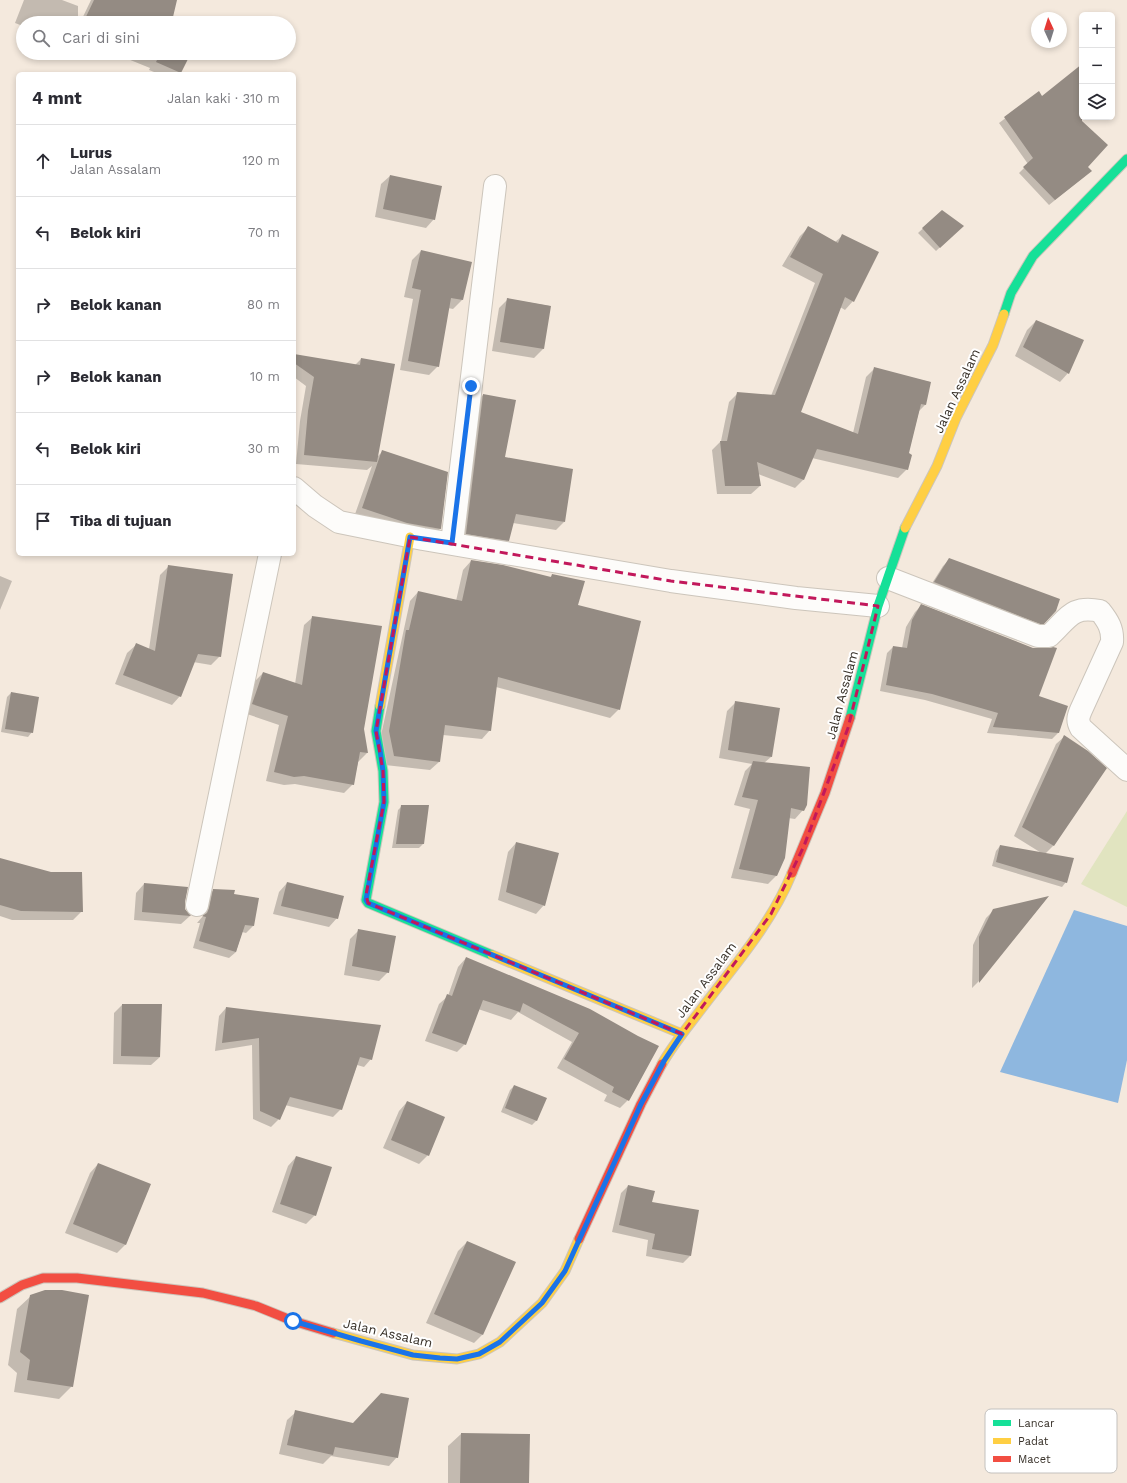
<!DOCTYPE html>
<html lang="id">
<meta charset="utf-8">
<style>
body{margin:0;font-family:"Work Sans",sans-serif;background:#f2f2f3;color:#2b2b33}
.controls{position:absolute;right:12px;top:12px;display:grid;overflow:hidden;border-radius:6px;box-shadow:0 2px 6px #0003}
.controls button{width:36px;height:36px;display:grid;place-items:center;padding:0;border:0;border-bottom:1px solid #e1e1e2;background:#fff;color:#2b2b33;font:20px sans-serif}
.compass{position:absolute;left:1031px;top:12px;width:36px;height:36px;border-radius:50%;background:#fff;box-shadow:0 2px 6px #0003;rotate:356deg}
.stop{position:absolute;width:12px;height:12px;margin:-9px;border:3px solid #1a73e8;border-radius:50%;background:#fff}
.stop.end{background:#1a73e8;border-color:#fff;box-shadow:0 1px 4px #0008}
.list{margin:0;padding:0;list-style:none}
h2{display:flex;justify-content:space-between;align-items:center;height:52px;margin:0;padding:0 16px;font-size:17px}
h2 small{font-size:13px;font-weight:400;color:#7c7c81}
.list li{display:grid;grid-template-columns:26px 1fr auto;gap:12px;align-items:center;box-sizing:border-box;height:72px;padding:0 16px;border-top:1px solid #e1e1e2}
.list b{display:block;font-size:15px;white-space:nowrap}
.list p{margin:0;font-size:13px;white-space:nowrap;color:#7c7c81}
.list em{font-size:13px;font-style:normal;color:#7c7c81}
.icon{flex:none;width:22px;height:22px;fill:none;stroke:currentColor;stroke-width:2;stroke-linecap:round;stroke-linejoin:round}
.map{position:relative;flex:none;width:1127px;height:1483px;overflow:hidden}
.search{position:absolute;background:#fff;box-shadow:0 2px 6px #0003;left:16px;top:16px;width:280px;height:44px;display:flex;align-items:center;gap:10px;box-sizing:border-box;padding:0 14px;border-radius:22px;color:#7c7c81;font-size:15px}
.panel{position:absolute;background:#fff;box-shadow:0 2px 6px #0003;left:16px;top:72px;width:280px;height:484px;border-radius:6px}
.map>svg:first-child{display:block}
</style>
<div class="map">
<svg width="1127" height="1483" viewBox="0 0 1127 1483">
<rect width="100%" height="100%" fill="#f4e9dd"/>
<path fill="#e1e4c0" d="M1127 811V907L1081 884Z"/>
<path fill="#8eb7df" d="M1074 910 1127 926V1060L1118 1103 1000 1072Z"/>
<path fill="#0003" d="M24 0H62L78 6V16L75 23H23V26L15 23Z
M91 0H172V18L183 23H80Z
M113 53H189L179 74H159L149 70 150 68Z
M1082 76V104L1072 112 1087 167 1085 176 1049 205 1019 173 1028 164 999 123 1039 93 1042 97Z
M390 176 434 219 426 228 375 217 381 184Z
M942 211 958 230 936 251 918 233Z
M809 227 835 242 842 236 853 301 845 310 840 307 799 413 853 433 866 377 874 369 930 382 925 405 919 411 908 454 907 469 898 478 812 458 803 480 795 488 758 474 760 486 751 494H717L712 450 721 441 729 402 737 394 771 396 815 283 782 266 800 236Z
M421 251 471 263 462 300 453 309 448 308 438 366 429 375 400 370 413 299 404 297 412 260Z
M508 299 550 306 543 349 534 358 492 351 499 308Z
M1036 321 1068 373 1060 382 1015 356 1027 330Z
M294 355 355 365 361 359 377 457 383 451 447 473 440 529 431 538 354 517 372 466 367 470 296 464 300 421 306 386 294 377Z
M483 395 504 458 564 522 556 530 513 523 508 540 499 549 458 542 474 404Z
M949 560 1055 611 1037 629 929 588 943 566Z
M471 561 549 578 553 575 619 709 610 718 496 687 490 730 482 739 443 735 439 762 430 770 385 765 380 740 410 601 418 592 456 601 463 570Z
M169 566 220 656 211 665 193 662 180 696 172 705 115 684 127 653 136 645 149 649 160 575Z
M0 576 12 581 0 610Z
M922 605 1038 697 1058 733 1052 739 987 733 992 719 925 700 880 691 887 653 893 647 902 648 906 627 915 612Z
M313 617 363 729 367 753 358 762 353 784 344 793 295 784 284 785 266 781 279 725 244 713 254 682 263 673 295 684 304 625Z
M11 693 32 732 28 737 1 732 7 697Z
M736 702 771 757 764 763 803 810 795 819 788 818 776 876 768 884 731 878 750 809 734 805 745 771 752 764 719 758 727 711Z
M1065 736 1105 768 1053 846 1045 854 1066 882 1062 887 992 866 996 851 1000 846 1043 854 1014 836 1056 744Z
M402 806 423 844 419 848H392L398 810Z
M516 843 544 905 536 914 498 900 508 852Z
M0 859 82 911 73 920H12L0 916Z
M287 883 337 918 329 927 273 914 279 892Z
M144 884 184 909 190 916 181 924 134 920 136 893Z
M214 890 233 895 258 899 253 926 246 933 242 932 236 952 229 958 193 948 200 923H197L203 916 207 896Z
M1047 898 978 982 972 988 973 945 986 918 994 910Z
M359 930 388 972 379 981 344 975 350 939Z
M466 958 638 1037 628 1100 620 1108 604 1101 607 1095 557 1068 572 1042 518 1012 511 1020 478 1009 465 1044 457 1052 425 1041 439 1004 448 996 458 967Z
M122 1005 160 1057 151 1065 113 1064 114 1013Z
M226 1008 371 1059 364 1067 357 1065 341 1109 333 1117 285 1105 279 1119 271 1127 253 1119 252 1045 215 1051 219 1016Z
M514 1086 545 1098 536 1121 532 1125 501 1112 510 1090Z
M407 1102 428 1155 419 1164 383 1148 399 1111Z
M296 1157 315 1215 306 1224 272 1212 288 1166Z
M98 1164 150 1185 125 1245 117 1253 65 1233 90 1173Z
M628 1186 651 1203 690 1256 683 1263 646 1256 648 1240 612 1232 621 1193Z
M467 1242 482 1335 474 1343 426 1323 458 1251Z
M31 1296 72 1386 59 1399 14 1392 17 1373 8 1365 17 1309Z
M296 1412 397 1457 389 1466 331 1456 323 1464 279 1454 287 1420Z
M461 1434 528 1483H448V1446Z"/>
<path fill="#948b83" d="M94 0H177L173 17 185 23H83Z
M138 53H191L181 73 156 62 157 60Z
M1082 64V121L1108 145 1088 167 1092 171 1055 200 1023 167 1033 158 1004 117 1039 91 1042 96Z
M390 175 442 186 435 220 383 209Z
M942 210 964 226 940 248 922 228Z
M808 226 838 243 842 234 879 252 854 302 845 297 801 412 858 434 874 367 931 382 926 405 921 404 909 453 912 455 908 470 817 449 804 480 757 462 761 486H725L720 441H727L737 392 775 395 823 274 790 257Z
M421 250 472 262 463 300 451 298 439 367 408 361 421 290 412 288Z
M507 298 551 306 544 349 500 342Z
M1036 320 1084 340 1069 374 1023 347Z
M294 354 360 365 361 358 395 364 377 462 304 455 308 411 314 377 294 363Z
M483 394 516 400 505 457 573 469 565 522 516 514 509 541 466 534Z
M382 450 448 472 441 529 407 523 362 508Z
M949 558 1060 599 1056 611 1044 624H1040L934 582Z
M471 560 503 565 551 577 552 574 585 581 578 605 641 621 620 710 498 677 491 731 445 725 440 762 394 756 389 731 406 630H409L418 591 462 601Z
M168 565 233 574 221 657 198 654 181 697 123 675 136 643 155 651Z
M921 604 1033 648H1049L1053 647 1057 648 1039 696 1068 706 1059 733 993 727 998 713 932 694 886 685 893 646 907 648 912 620Z
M312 616 382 626 364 729 368 753 360 752 354 785 304 776 294 777 274 772 288 716 252 704 263 672 302 685Z
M11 692 39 697 33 733 5 729Z
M735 701 780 708 772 757 728 750Z
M1064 735 1088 751 1107 768 1054 846 1022 827Z
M753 761 810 767 807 805 804 811 791 808 785 858 777 876 739 869 758 800 742 797Z
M401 805H429L424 844H396Z
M516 842 559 853 545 906 506 892Z
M1000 845 1074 858 1067 883 996 862Z
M0 858 51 872H82L83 912 21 911 0 905Z
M287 882 344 896 338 919 281 906Z
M144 883 188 887 185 902V909L191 916 142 912Z
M213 889 235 890 234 894 259 898 254 926 245 925 236 952 199 941 206 917 202 916 207 913 209 908Z
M1049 896 979 983V937L993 909Z
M358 929 396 936 389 973 352 966Z
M466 957 590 1009 638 1036 659 1046 629 1101 612 1092 614 1087 564 1059 579 1033 523 1003 520 1012 483 1000 466 1045 432 1033 447 994 452 996Z
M122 1004H162L160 1057 121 1056Z
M226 1007 258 1011 381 1025 372 1060 360 1057 342 1110 290 1097 280 1120 260 1111 259 1038 222 1043Z
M514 1085 547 1098 537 1121 505 1108Z
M407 1101 445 1117 429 1156 391 1140Z
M296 1156 332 1167 316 1216 280 1204Z
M98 1163 151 1184 126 1245 73 1224Z
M628 1185 655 1191 652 1202 699 1210 691 1256 652 1249 655 1234 619 1225Z
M467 1241 516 1262 483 1335 434 1314Z
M45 1290H62L89 1295 73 1387 27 1380 30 1360 20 1352 30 1295Z
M381 1393 409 1398 398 1458 335 1447 333 1455 287 1445 295 1410 353 1423Z
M461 1433 530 1434 529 1483H460Z"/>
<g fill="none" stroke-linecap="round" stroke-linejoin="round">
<g stroke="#ccc5bb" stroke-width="24">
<path id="street" d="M294 488 315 506 339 522 423 539 671 581 796 598 878 606
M452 543 495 186
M888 578 1038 636H1049C1068 619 1071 605 1100 611 1108 621 1113 629 1112 642L1081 710C1078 717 1077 721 1081 728L1127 770
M197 905 270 554"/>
</g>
<g stroke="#ccc5bb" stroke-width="11">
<path id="fast" d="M1004 314 1011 293 1033 256 1127 159
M380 706 376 731 383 771 384 802 366 900 368 903 492 955
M850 718 878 606 905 528"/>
</g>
<g stroke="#ccc5bb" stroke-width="11">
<path id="slow" d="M905 528 937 466 956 418 993 345 1004 314
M380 706 410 537
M492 955 682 1034
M662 1064C672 1046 686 1029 699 1012 732 968 771 925 792 873
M333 1333 413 1355 457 1359 479 1354 500 1342 542 1303 565 1271 579 1239"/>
</g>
<g stroke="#ccc5bb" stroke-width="11">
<path id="jam" d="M792 873 825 793 850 718
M579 1239 641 1104 662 1064
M0 1298 22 1285 43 1278H77L203 1293 256 1306 293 1321 333 1333"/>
</g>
<use href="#street" stroke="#fdfcfa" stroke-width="22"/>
<use href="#fast" stroke="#16e098" stroke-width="9"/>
<use href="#slow" stroke="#ffcf43" stroke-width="9"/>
<use href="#jam" stroke="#f24e42" stroke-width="9"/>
</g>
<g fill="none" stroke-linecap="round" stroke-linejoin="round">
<path stroke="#1a73e8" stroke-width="5" d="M293 1321 361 1341 413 1355 440 1358 457 1359 479 1354 500 1342 542 1303 565 1271 641 1104 664 1061 682 1034 373 905 368 903 366 900 384 802 383 771 380 750 376 731 410 537 452 543 471 386"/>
</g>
<path fill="none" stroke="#c2185b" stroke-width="3" stroke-dasharray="8 5" stroke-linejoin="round" d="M410 537 671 581 878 606 848 728 804 846 771 914 682 1034 368 903 366 895 384 802 383 771 376 731Z"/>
<g text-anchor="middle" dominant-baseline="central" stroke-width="4" stroke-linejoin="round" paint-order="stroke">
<g font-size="13" fill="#373028" stroke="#fff">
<text transform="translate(957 391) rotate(-65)">Jalan Assalam</text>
<text transform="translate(842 695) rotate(-75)">Jalan Assalam</text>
<text transform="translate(706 980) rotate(-53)">Jalan Assalam</text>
<text transform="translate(388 1333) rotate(13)">Jalan Assalam</text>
</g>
</g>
<rect x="985" y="1409" width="132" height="64" rx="6" fill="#fff" stroke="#c3c1be" stroke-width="1"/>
<rect x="993" y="1420" width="18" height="6" fill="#16e098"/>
<rect x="993" y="1438" width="18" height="6" fill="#ffcf43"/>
<rect x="993" y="1456" width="18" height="6" fill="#f24e42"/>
<g font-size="11" fill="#373028">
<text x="1018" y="1427">Lancar</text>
<text x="1018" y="1445">Padat</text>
<text x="1018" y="1463">Macet</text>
</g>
</svg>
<div class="controls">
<button>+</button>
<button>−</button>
<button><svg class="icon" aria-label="layers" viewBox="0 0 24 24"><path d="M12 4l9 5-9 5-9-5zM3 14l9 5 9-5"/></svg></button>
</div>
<svg class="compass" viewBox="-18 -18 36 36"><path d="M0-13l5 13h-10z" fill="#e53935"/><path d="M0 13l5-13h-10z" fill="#7c7c81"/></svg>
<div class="stop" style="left:293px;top:1321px"></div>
<div class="stop end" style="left:471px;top:386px"></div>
<div class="search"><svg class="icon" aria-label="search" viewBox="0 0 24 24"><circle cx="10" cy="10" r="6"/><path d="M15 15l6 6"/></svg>Cari di sini</div>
<section class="panel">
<h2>4 mnt<small>Jalan kaki · 310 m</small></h2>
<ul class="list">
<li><svg class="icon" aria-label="ahead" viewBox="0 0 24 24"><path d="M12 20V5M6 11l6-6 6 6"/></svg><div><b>Lurus</b><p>Jalan Assalam</p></div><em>120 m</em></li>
<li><svg class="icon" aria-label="left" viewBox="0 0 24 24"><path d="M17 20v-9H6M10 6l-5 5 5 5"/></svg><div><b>Belok kiri</b></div><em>70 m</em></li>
<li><svg class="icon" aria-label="right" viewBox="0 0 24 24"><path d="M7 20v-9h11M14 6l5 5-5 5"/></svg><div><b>Belok kanan</b></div><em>80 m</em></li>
<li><svg class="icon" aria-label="right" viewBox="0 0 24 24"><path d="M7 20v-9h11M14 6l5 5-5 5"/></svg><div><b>Belok kanan</b></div><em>10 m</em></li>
<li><svg class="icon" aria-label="left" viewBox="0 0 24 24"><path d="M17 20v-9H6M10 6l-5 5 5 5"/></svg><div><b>Belok kiri</b></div><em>30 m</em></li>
<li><svg class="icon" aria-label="arrive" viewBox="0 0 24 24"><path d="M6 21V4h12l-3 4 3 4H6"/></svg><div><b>Tiba di tujuan</b></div></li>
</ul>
</section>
</div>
